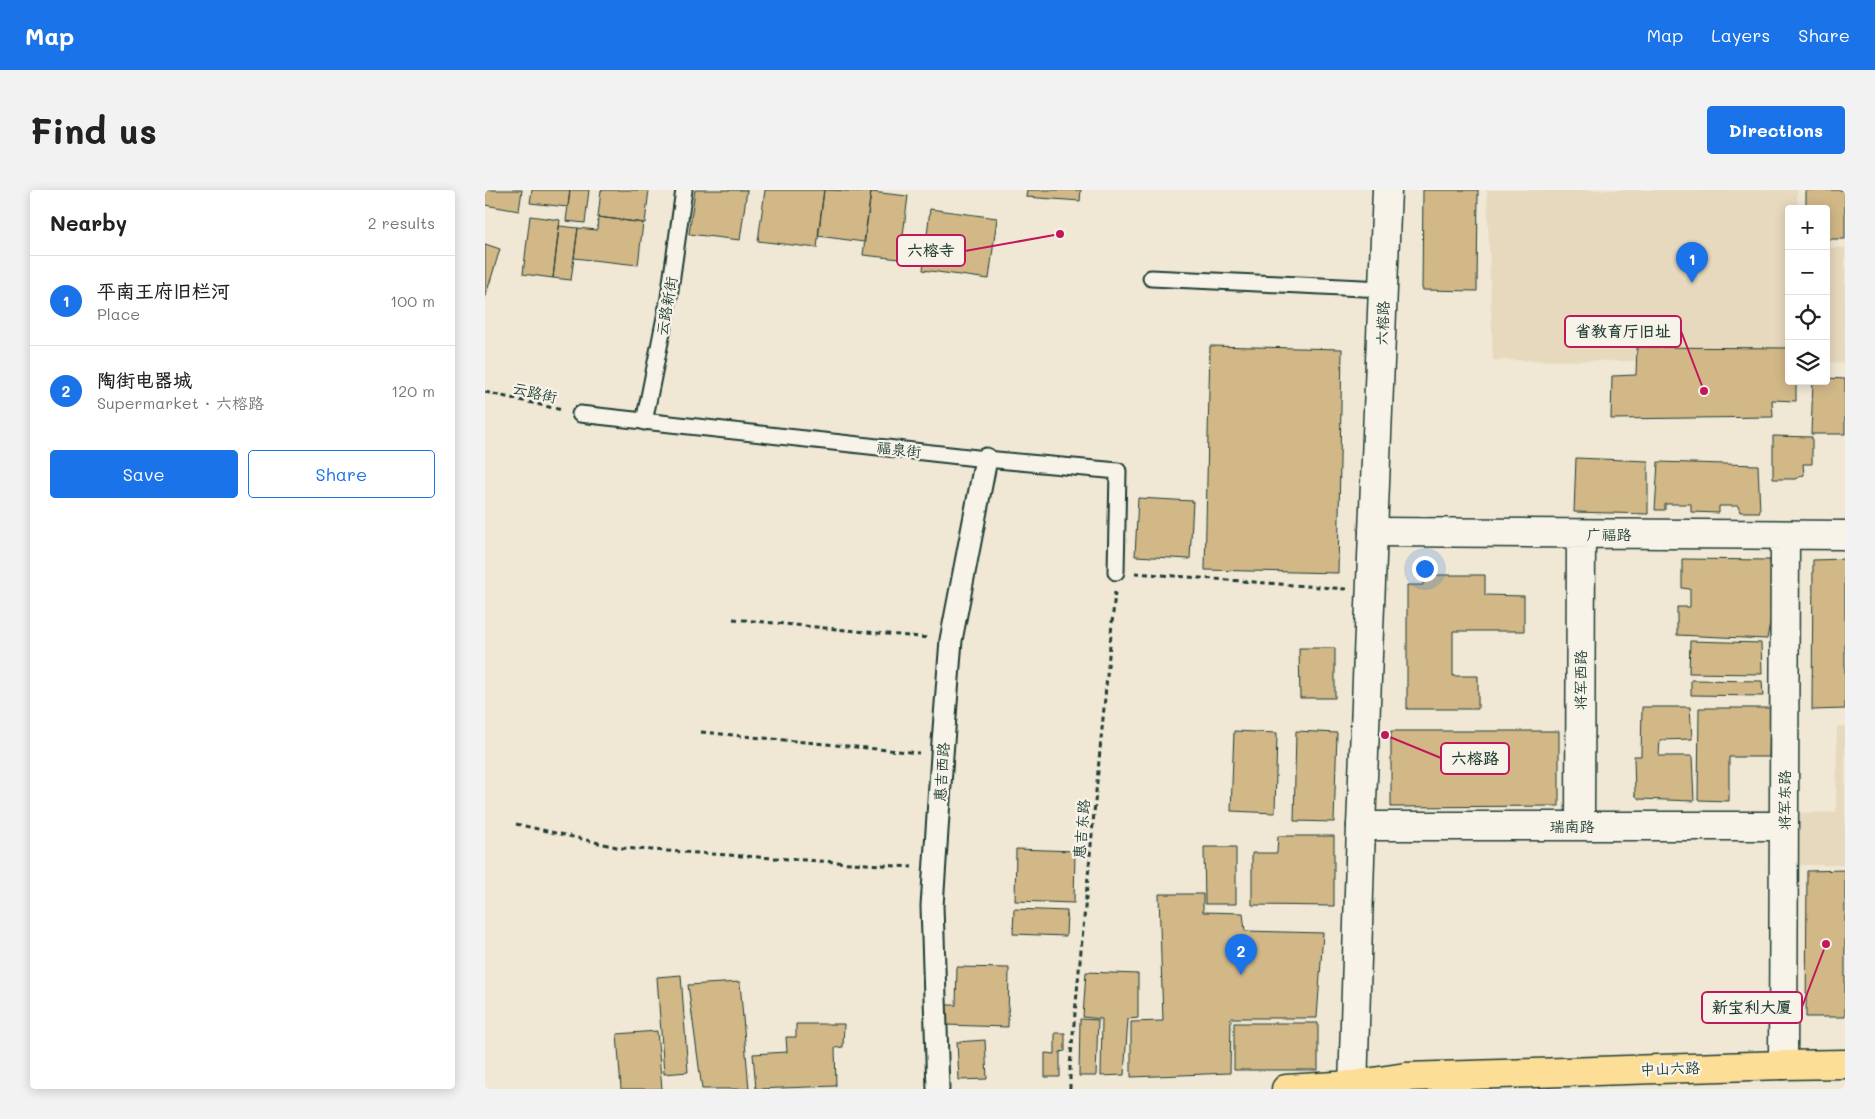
<!DOCTYPE html>
<meta charset="utf-8">
<style>
body{margin:0;font-family:Mali,"LXGW WenKai TC",sans-serif;background:#f2f2f2;color:#222}
.controls{position:absolute;right:15px;top:15px;display:grid;overflow:hidden;border-radius:5px;box-shadow:0 2px 12px #0003}
.controls button{width:45px;height:45px;display:grid;place-items:center;padding:0;border:0;border-bottom:1px solid #e0e0e0;background:#fff;color:#222;font:25px sans-serif}
.you{position:absolute;left:939px;top:378px;width:18px;height:18px;margin:-12px;border:4px solid #fff;border-radius:50%;background:#1a73e8;box-shadow:0 0 0 8px #1a73e833}
.badge{display:grid;place-items:center;width:32px;height:32px;border-radius:50%;background:#1a73e8;color:#fff;font-size:16px;font-weight:700}
.pin{position:absolute;translate:-50% -41px;filter:drop-shadow(0 1px 2px #0008)}
.pin::after{content:'';position:absolute;top:26px;width:18px;height:15px;background:inherit;clip-path:polygon(0 0,100% 0,50% 100%)}
.list{margin:0;padding:0;list-style:none}
h2{display:flex;justify-content:space-between;align-items:center;height:65px;margin:0;padding:0 20px;font-size:21px}
h2 small{font-size:16px;font-weight:400;color:#767676}
.list li{display:grid;grid-template-columns:32px 1fr auto;gap:15px;align-items:center;box-sizing:border-box;height:90px;padding:0 20px;border-top:1px solid #e0e0e0}
.list b{display:block;font-size:19px;white-space:nowrap}
.list p{margin:0;font-size:16px;white-space:nowrap;color:#767676}
.list em{font-size:16px;font-style:normal;color:#767676}
.actions{display:flex;gap:10px;padding:15px 20px}
.actions a{flex:1;padding:11px 0;border:1px solid #1a73e8;border-radius:5px;text-align:center;font-size:18px;color:#1a73e8}
.actions .main{background:#1a73e8;color:#fff}
.icon{flex:none;width:28px;height:28px;fill:none;stroke:currentColor;stroke-width:2;stroke-linecap:round;stroke-linejoin:round}
.map{position:relative;flex:none;width:1360px;height:899px;overflow:hidden;border-radius:5px}
header{display:flex;align-items:center;gap:30px;box-sizing:border-box;height:70px;padding:0 25px;background:#1a73e8;color:#fff}
header strong{font-size:24px}
nav{display:flex;gap:28px;margin-inline-start:auto;font-size:18px}
.intro{display:flex;align-items:center;justify-content:space-between;box-sizing:border-box;height:120px;padding:0 30px}
h1{margin:0;font-size:35px}
.button{padding:12px 22px;border-radius:5px;background:#1a73e8;color:#fff;font-size:18px;font-weight:700}
main{display:flex;gap:30px;padding:0 30px}
aside{flex:1;background:#fff;border-radius:5px;box-shadow:0 2px 12px #0003}
.map>svg:first-child{display:block}
</style>
<header>
<strong>Map</strong>
<nav><a>Map</a><a>Layers</a><a>Share</a></nav>
</header>
<div class="intro"><h1>Find us</h1><a class="button">Directions</a></div>
<main>
<aside>
<h2>Nearby<small>2 results</small></h2>
<ul class="list">
<li><span class="badge">1</span><div><b>平南王府旧栏河</b><p>Place</p></div><em>100 m</em></li>
<li><span class="badge">2</span><div><b>陶街电器城</b><p>Supermarket · 六榕路</p></div><em>120 m</em></li>
</ul>
<div class="actions"><a class="main">Save</a><a>Share</a></div>
</aside>
<div class="map">
<svg width="1360" height="899" viewBox="0 0 1360 899">
<rect width="100%" height="100%" fill="#f0e7d5"/>
<filter id="ink" filterUnits="userSpaceOnUse"><feTurbulence type="fractalNoise" baseFrequency=".02" numOctaves="2"/><feDisplacementMap in="SourceGraphic" scale="10" xChannelSelector="R" yChannelSelector="G"/><feConvolveMatrix kernelMatrix="1 2 1 2 8 2 1 2 1" color-interpolation-filters="sRGB"/></filter>
<g filter="url(#ink)">
<path fill="#e7d9be" d="M1002 0H1312V19H1304V172L1008 170Z
M1341 57 1360 58V173L1341 172Z
M1352 536H1360V675H1309L1308 623 1351 622Z"/>
<path fill="#d2b787" stroke="#1f3d34" d="M0 0H37L34 21 0 15Z
M47 0H85L83 17 45 13Z
M85 0H104L100 33 81 31Z
M116 0H164L160 33 113 27Z
M210 0H262L255 50 204 44Z
M280 0H339L332 58 273 51Z
M339 0 386 2 379 52 333 46Z
M542 0H596L595 11 541 7Z
M938 0H993L992 101 937 100Z
M1321 0H1360V49H1341V19H1321Z
M386 2 423 6 415 69 378 65Z
M445 19 512 28 504 89 438 80Z
M45 26 75 30 68 88 38 84Z
M113 27 158 33 153 75 89 68 93 38 112 40Z
M74 36 93 38 86 90 68 88Z
M0 54 15 59 0 108Z
M725 156 857 159 853 383 720 380Z
M1152 157 1304 158V191H1311V211L1287 210 1288 227 1126 229 1127 186 1151 185Z
M1341 188 1360 189V244H1326L1328 191H1341Z
M1288 246 1327 247V274H1318L1319 285 1310 289H1288Z
M1091 268 1163 271V324L1089 322Z
M1173 272 1273 275 1275 322H1255L1253 316H1234V323L1206 322V314H1180V320H1170Z
M653 308 708 311 705 369 650 366Z
M1197 369 1285 370 1288 416 1282 449 1192 445V417H1205V399L1197 398Z
M1360 369V519L1327 520 1328 370Z
M938 385H1000V405L1039 406V441H968V486H993V519H922V395H938Z
M1205 451 1276 453 1277 484 1204 483Z
M814 458H850V508H815Z
M1206 490 1277 491 1278 506 1206 505Z
M1157 517H1205L1207 549 1175 550 1174 566H1207L1209 611 1154 609 1150 605 1149 566H1156Z
M1214 518H1285L1284 567H1244V611L1213 610Z
M749 541 792 543 790 623 746 621Z
M811 541 852 543 849 632 809 631Z
M906 541H1074V616L906 617Z
M793 646H849V716L767 715V663H792Z
M719 657H751V714H720Z
M531 659 590 661 589 713 530 711Z
M1360 680V827H1321L1322 681Z
M674 704H718V722L758 723 760 741 838 743 832 828H746L745 883 646 887V832L678 831Z
M529 719 582 721 581 746 528 744Z
M472 777 524 778 523 837 460 835 461 815H471Z
M601 782 653 784V828L643 829 639 885 616 886 617 829 598 827Z
M196 785 203 882 179 884 172 787Z
M255 792 264 899H217L203 795Z
M595 829 613 830 611 886H594Z
M749 833H833V880H749Z
M311 834H359L358 857 350 858 351 896 271 899 268 864 302 862 301 847H311Z
M172 841 177 899H136L132 844Z
M570 843H580V861L575 862V887H560V863L570 864Z
M500 850 502 889 474 890 472 852Z"/>
<g fill="none" stroke-linecap="round" stroke-linejoin="round">
<g stroke="#1f3d34" stroke-width="19">
<path id="service" d="M666 88 898 99
M95 224 501 269 633 281 631 382
M159 232 184 107 199 0"/>
</g>
<g stroke="#1f3d34" stroke-width="25">
<path id="pedestrian" d="M453 899 447 716 457 565 466 450 501 269"/>
</g>
<g stroke="#1f3d34" stroke-width="31">
<path id="minor" d="M888 342 1360 345
M876 636H1298
M1095 636 1096 344
M1298 875 1300 345"/>
</g>
<g stroke="#1f3d34" stroke-width="31">
<path id="tertiary" d="M868 899 876 636 902 0"/>
</g>
<g stroke="#1f3d34" stroke-width="31">
<path id="primary" d="M801 899 868 895 921 887 1298 875 1360 874"/>
</g>
<path stroke="#1f3d34" stroke-width="3" stroke-dasharray="5 4" stroke-linecap="butt" d="M0 202 77 220
M650 383 861 399
M248 429 444 448
M216 542 434 563
M31 634 136 658 427 677
M585 899V876L630 402"/>
<use href="#service" stroke="#f7f3e8" stroke-width="15"/>
<use href="#pedestrian" stroke="#f7f3e8" stroke-width="21"/>
<use href="#minor" stroke="#f7f3e8" stroke-width="28"/>
<use href="#tertiary" stroke="#f7f3e8" stroke-width="28"/>
<use href="#primary" stroke="#fdde96" stroke-width="28"/>
</g>
</g>
<g text-anchor="middle" dominant-baseline="central" stroke-width="4.5" stroke-linejoin="round" paint-order="stroke">
<g font-size="15" fill="#1f3d34" stroke="#f7f3e8">
<text transform="translate(181 116) rotate(-80)">云路新街</text>
<text transform="translate(897 133) rotate(-88)">六榕路</text>
<text transform="translate(50 202) rotate(13)">云路街</text>
<text transform="translate(414 259) rotate(6)">福泉街</text>
<text x="1124" y="344">广福路</text>
<text transform="translate(1095 490) rotate(-90)">将军西路</text>
<text transform="translate(456 582) rotate(-86)">惠吉西路</text>
<text transform="translate(1299 610) rotate(-90)">将军东路</text>
<text x="1087" y="636">瑞南路</text>
<text transform="translate(596 639) rotate(-85)">惠吉东路</text>
<text transform="translate(1185 878) rotate(-2)">中山六路</text>
</g>
</g>
<path fill="none" stroke="#c2185b" stroke-width="2" d="M575 44L480 61M1219 201L1196 141M900 545L956 568M1341 754L1317 817"/>
<g fill="#c2185b" stroke="#f7f3e8" stroke-width="2">
<circle cx="575" cy="44" r="5"/>
<circle cx="1219" cy="201" r="5"/>
<circle cx="900" cy="545" r="5"/>
<circle cx="1341" cy="754" r="5"/>
</g>
<g fill="#f7f3e8" stroke="#c2185b" stroke-width="2">
<rect x="412" y="45" width="68" height="31" rx="5"/>
<rect x="1080" y="126" width="116" height="31" rx="5"/>
<rect x="956" y="553" width="68" height="31" rx="5"/>
<rect x="1217" y="802" width="100" height="31" rx="5"/>
</g>
<g font-size="16" text-anchor="middle" font-weight="bold" fill="#1f3d34">
<text x="446" y="66">六榕寺</text>
<text x="1138" y="147">省教育厅旧址</text>
<text x="990" y="574">六榕路</text>
<text x="1267" y="823">新宝利大厦</text>
</g>
</svg>
<div class="controls">
<button>+</button>
<button>−</button>
<button><svg class="icon" aria-label="locate" viewBox="0 0 24 24"><circle cx="12" cy="12" r="6"/><path d="M12 2v4M12 18v4M2 12h4M18 12h4"/></svg></button>
<button><svg class="icon" aria-label="layers" viewBox="0 0 24 24"><path d="M12 4l9 5-9 5-9-5zM3 14l9 5 9-5"/></svg></button>
</div>
<div class="you"></div>
<div class="pin badge" style="left:1207px;top:93px">1</div>
<div class="pin badge" style="left:756px;top:785px">2</div>
</div>
</main>
